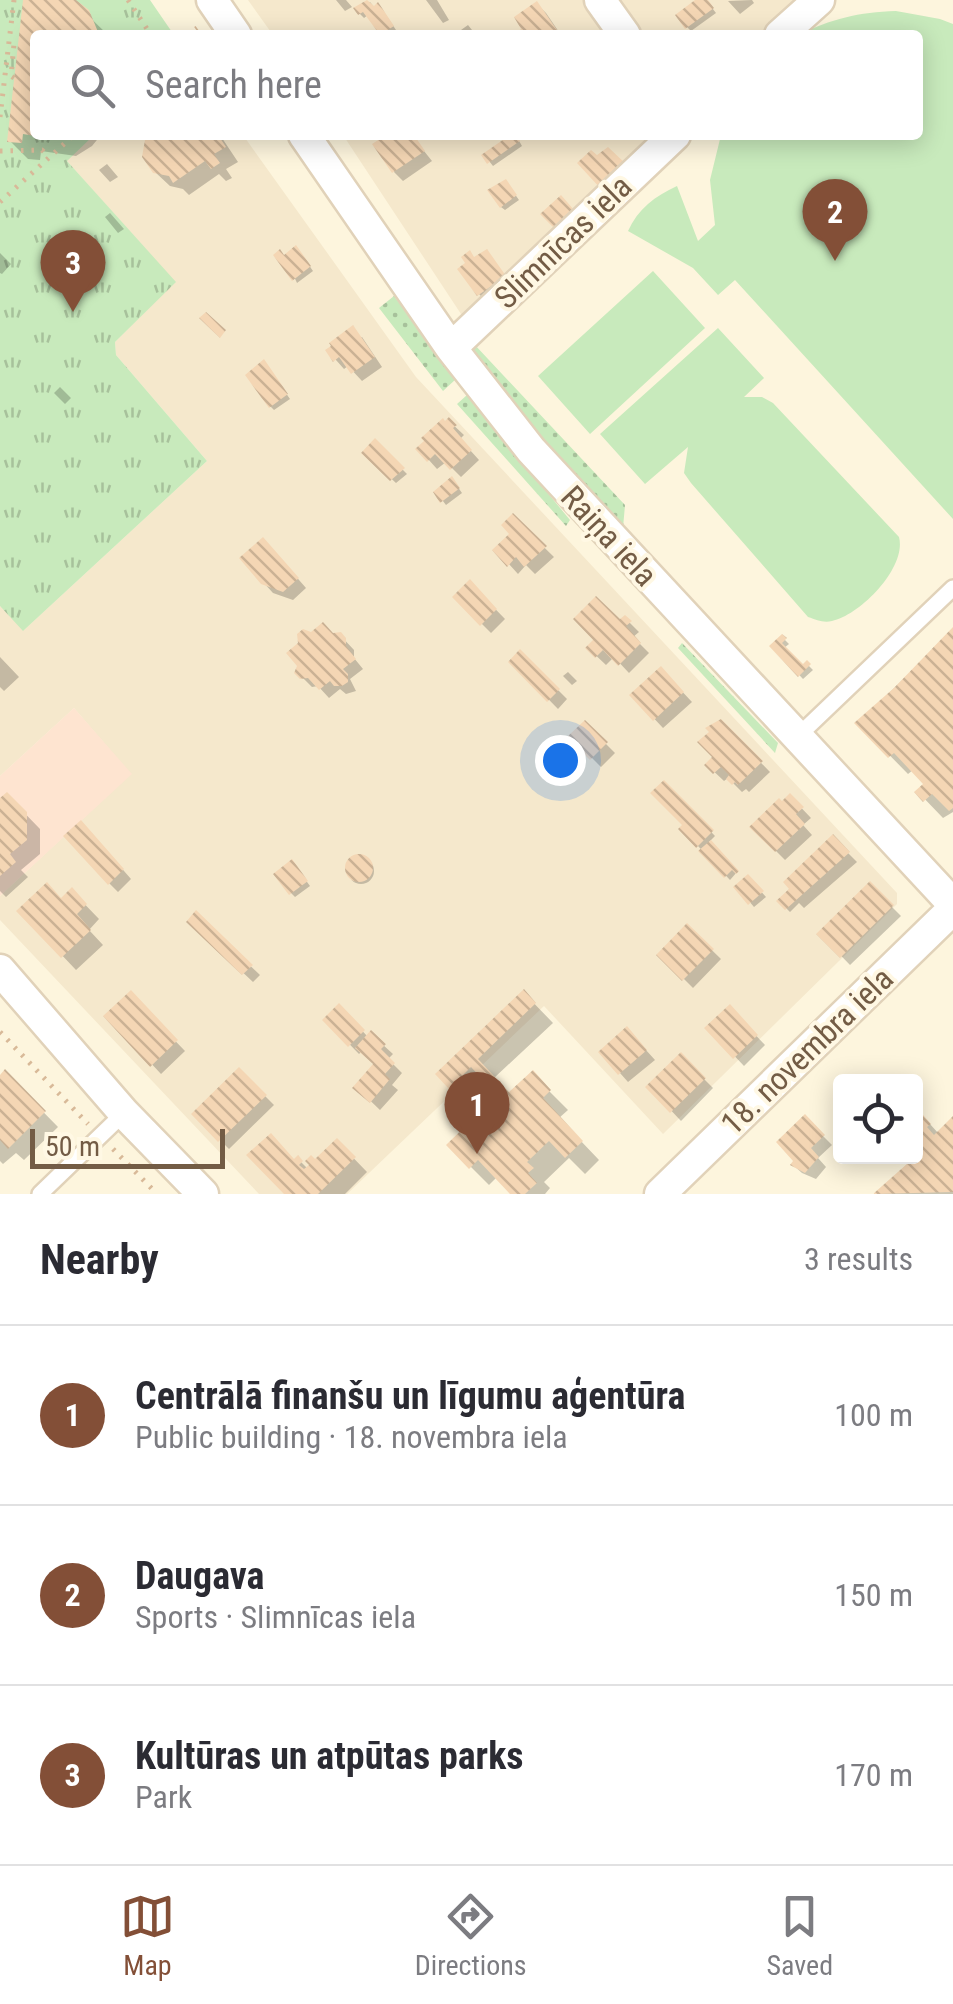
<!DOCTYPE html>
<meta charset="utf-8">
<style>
body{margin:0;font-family:"Roboto Condensed",sans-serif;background:#f7f7f7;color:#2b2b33}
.controls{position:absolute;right:30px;bottom:30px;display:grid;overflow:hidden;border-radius:10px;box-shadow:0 5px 25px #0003}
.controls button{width:90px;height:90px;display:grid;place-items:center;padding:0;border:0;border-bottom:2px solid #e1e1e2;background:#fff;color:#2b2b33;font:50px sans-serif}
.scale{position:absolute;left:30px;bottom:25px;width:195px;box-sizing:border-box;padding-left:10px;border:5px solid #735c45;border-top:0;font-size:28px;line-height:35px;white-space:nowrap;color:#735c45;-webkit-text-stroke:8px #fff8e4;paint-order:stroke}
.you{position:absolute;left:560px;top:760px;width:35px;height:35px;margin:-25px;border:8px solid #fff;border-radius:50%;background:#1a73e8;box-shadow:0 0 0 15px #1a73e833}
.badge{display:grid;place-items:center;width:65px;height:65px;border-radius:50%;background:#834f37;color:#fff;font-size:32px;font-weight:700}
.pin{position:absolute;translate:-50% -82px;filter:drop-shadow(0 2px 5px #0008)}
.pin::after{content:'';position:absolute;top:52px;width:35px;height:30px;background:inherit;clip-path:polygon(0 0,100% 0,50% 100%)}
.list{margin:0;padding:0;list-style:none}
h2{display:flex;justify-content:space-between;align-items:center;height:130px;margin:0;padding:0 40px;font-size:42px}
h2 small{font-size:32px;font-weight:400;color:#7c7c81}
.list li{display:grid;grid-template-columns:65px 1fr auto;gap:30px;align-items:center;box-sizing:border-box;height:180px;padding:0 40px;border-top:2px solid #e1e1e2}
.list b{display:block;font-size:38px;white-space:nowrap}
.list p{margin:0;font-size:32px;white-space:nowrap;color:#7c7c81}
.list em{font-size:32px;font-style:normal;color:#7c7c81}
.icon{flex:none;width:55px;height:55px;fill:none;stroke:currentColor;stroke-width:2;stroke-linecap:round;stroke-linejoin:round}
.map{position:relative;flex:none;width:953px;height:1194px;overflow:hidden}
.search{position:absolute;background:#fff;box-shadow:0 5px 25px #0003;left:30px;right:30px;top:30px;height:110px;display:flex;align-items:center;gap:25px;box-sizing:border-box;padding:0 35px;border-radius:10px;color:#7c7c81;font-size:38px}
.sheet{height:670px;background:#fff}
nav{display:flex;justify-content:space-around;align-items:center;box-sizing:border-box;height:140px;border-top:2px solid #e1e1e2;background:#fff;font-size:28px;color:#7c7c81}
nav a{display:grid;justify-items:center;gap:5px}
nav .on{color:#834f37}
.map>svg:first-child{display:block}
</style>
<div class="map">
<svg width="953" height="1194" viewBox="0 0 953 1194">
<defs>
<pattern id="grass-dots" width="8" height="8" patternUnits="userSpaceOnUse" patternTransform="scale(2.5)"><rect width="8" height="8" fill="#c8eabc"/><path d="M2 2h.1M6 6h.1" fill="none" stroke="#a7c19b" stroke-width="1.8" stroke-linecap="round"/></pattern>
<pattern id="park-tufts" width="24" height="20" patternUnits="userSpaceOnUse" patternTransform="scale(2.5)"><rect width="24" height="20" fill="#c8eabc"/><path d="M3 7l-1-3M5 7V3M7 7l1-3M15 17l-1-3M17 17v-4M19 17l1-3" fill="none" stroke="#a7c19b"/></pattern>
<pattern id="building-back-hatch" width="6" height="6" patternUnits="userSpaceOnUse" patternTransform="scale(2.5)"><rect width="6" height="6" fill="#f4d6b4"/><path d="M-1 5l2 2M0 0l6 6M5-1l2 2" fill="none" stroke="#cab194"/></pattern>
</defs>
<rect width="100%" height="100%" fill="#fdf5dd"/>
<path fill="#f5e8cc" d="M248 0H806L770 35H273Z
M94 135H243L416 377 897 893V904L663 1134 544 1006 347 1194H259L0 920V896L131 774 74 708 0 776V606L24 630 207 461 116 355 115 342 175 282 66 160Z
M343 135H666L471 317 461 314Z"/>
<path fill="#fee4d0" d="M74 708 132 774 0 896V776Z"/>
<path fill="url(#grass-dots)" d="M394 296 456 379 443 391 379 308Z
M474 344 625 505 623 528 604 515 473 353Z
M467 395 570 520 566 526 457 404Z
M682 643 778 743 775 753 678 648Z"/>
<path fill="url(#park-tufts)" d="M0 0H150L174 35H35V135H94L67 161 176 282 115 342 116 355 207 461 23 631 0 606Z"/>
<path fill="#c8eabc" d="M896 11 940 19 953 24V519L735 280 718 295 693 268 628 231C638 209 655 196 677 186L698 241 715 225 710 180 721 135H918V35H798C831 19 859 12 896 11Z
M653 271 705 328 590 434 538 376Z
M718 328 764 378 744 397H762L773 403 899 537C907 567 861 615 832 621 823 623 817 620 808 617L691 483 684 473 688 447 645 484 600 434Z"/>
<path fill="#0003" d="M26 0H72L108 35H35V135H101L92 146 76 156 41 151 40 160 28 159 10 141Z
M336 0H346L352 7 345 11Z
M426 0H437L449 20 443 23Z
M700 0H706L716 13 691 31 687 27Z
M752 0 754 3 740 14 728 1Z
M370 2 375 8 382 9 396 30 381 35 368 15 364 18 360 14 357 9Z
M537 4 546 13 561 35H518Z
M468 25 476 35H454Z
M145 135H220L238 162 226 169 232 178 226 181 219 174 189 195 183 189 170 186 155 172Z
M390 135H400L406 141 412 136 432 161 403 181 394 172Z
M518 139 522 146 493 166 485 156Z
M107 164 118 177 110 182 99 170Z
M509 186 519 200 505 210 501 207Z
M110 213 124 229 118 233 105 217Z
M300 252 313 271 297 283 285 257Z
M487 252 513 286 488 303 479 294 475 260Z
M0 253 11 264 2 274 0 273Z
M362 337 382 367 362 381 348 366 344 369 328 351Z
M267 366 290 399 274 410 270 406Z
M60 387 71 398 65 404 54 393Z
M449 421 464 435 460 439 479 460 461 477 446 462 437 469 419 449Z
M375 442 407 474 396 483 364 453Z
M455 483 462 493 446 505 436 492Z
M513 517 554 557 535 574 526 565 518 574 496 550 512 534Z
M272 549 306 588 293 600 273 593 263 582Z
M470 583 505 619 491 633 455 597Z
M625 618 639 632 633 637 649 653 629 673 614 657 606 665 588 648Z
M953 631V812L943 818 918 792 926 784 913 770 908 774 858 723Z
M340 635 354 650V658L363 669 350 679 356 691 346 694 340 689 329 698 318 686 312 687 297 672 334 636Z
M782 637 789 644 784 648 803 667 807 664 813 670 803 679 772 646Z
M520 652 567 699 558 709 512 662Z
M0 657 19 677 4 691 0 687Z
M661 669 692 702 663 728 632 695Z
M568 672 577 681 572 685 563 676Z
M721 722 770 772 749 792 746 789 742 792 728 778 724 781 707 765 715 757Z
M585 723 615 753 601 767 571 737Z
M664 783 715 836 709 842 737 872 730 880 682 829 686 825Z
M7 795 40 829V854L21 870 28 877 6 897 0 891V802Z
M790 796 811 818 803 825 812 835 785 860 752 827Z
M90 832 131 879 118 892 109 883Z
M833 838 857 862 804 908 799 903 790 912 779 901Z
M348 871a13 13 0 1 1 26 0a13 13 0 1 1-26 0Z
M296 867 310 886 295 897 291 893Z
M748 877 766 897 754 907 737 887Z
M870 885 901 916 850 965 820 934Z
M72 891 99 919 89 930 103 945 76 970 20 911 62 901Z
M196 914 260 975 253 982 189 922Z
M687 926 721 959 693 988 660 955Z
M524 993 553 1023 494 1078 510 1095 532 1074 568 1110 559 1118 599 1160 585 1174 569 1158 544 1182 550 1188 545 1194H513L497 1177 489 1185 449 1145 489 1125 510 1105 490 1084 469 1105 438 1074Z
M130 994 185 1051 161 1074 107 1016Z
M339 1006 368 1037 371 1034 393 1054 388 1059 402 1073 392 1085 398 1090 380 1110 356 1087 376 1065 362 1051 359 1054 326 1020Z
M730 1008 765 1045 744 1066 708 1028Z
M636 1039 655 1060 628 1082 620 1073Z
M681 1056 713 1088 681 1121 649 1087Z
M239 1070 274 1105 229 1149 194 1114Z
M5 1073 58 1127 24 1160 16 1153 3 1164 0 1161V1078Z
M916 1103 921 1109 919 1112 939 1134 953 1120V1194H876L920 1152 916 1148Z
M805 1118 832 1145 818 1158 826 1167 816 1179 802 1173 793 1165Z
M337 1141 367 1172 345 1194H288L295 1161 298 1159 308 1169Z"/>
<path fill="url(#building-back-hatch)" d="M23 0H76L89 10 98 32 97 35H35V136L23 134 22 143 7 142Z
M367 0 374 6 378 2 394 26 380 35 363 12 358 15 353 8Z
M695 0H708L714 8 685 29 675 15Z
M537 1 559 33 513 35 521 29 514 17Z
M142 135H218L226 147 214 154 220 163 211 169 205 161 173 183 169 176 153 173 142 157 145 140Z
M386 135H401L404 139 414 135 425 151 392 173 372 144Z
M510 135H516L520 141 487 164 481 155Z
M608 147 626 164 601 189 577 163 591 150 597 155Z
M506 179 517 195 500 208 487 190Z
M561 195 574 210 555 229 540 214Z
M296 245 311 266 292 281 273 255 280 249 284 255Z
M487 249 506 276 477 296 457 269 465 263 461 257 470 250 474 257Z
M206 312 226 330 220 338 199 318Z
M353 325 375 357 351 374 339 357 333 362 325 350 331 346 329 343Z
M264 359 288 394 269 408 245 375Z
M449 417 457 425 453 428 472 450 450 470 435 454 427 462 415 449 424 441 421 438 443 418 445 421Z
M375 438 405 468 390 481 361 453Z
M452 476 460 488 440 503 433 492Z
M513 513 547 546 524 567 516 557 507 567 492 550 509 534 501 525Z
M263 537 299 578 283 592 261 584 239 558Z
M470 579 497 609 480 626 452 597Z
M596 596 620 619 625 615 632 621 626 626 641 643 618 666 603 650 595 658 585 648 593 640 573 619Z
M323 622 333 633 341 632 346 638V646L356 659 343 669 348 674V682L342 686H334L330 681 319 690 308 678 300 679 294 673 297 666 286 653 298 643 297 634 303 629 311 632Z
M953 627V808L949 811 932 794 923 802 914 792 923 784 894 753 888 758 854 723 894 688Z
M782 634 787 638 782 643 803 664 807 660 811 664 798 677 769 646Z
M520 649 560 689 547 702 508 662Z
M661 666 684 692 653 721 629 695Z
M721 719 763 761 738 785 735 782 732 785 726 779 729 775 721 767 713 774 704 765 712 757 697 742 709 732 705 728Z
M585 720 608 742 590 760 567 737Z
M664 780 714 830 696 848 678 829 682 825 650 793Z
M7 792 27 812V840L10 854 16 862 0 876V798Z
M790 793 804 807 796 814 805 824 775 852 749 827 779 798 782 801Z
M81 820 124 869 108 885 63 836Z
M833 834 850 852 785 910 776 901 789 889 783 882Z
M711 840 739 871 736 874 732 870 724 878 698 851Z
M345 868a14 14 0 1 1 28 0a14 14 0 1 1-28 0Z
M292 859 308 881 289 895 273 874Z
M748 874 764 891 748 905 733 887Z
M870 881 894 905 840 958 816 934Z
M47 882 61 898 72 887 87 904 77 914 91 930 61 958 16 911Z
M196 910 253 965 242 975 186 922Z
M687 923 714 949 682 981 656 955Z
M524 989 536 1003 478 1059 509 1092 533 1070 551 1090 543 1098 583 1141 565 1158 549 1141 527 1162 534 1168 528 1173 537 1183 525 1194H510L478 1160 469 1169 446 1145 480 1112 489 1122 507 1105 471 1067 449 1089 435 1074Z
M131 990 178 1040 150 1067 103 1016Z
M339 1003 365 1030 348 1047 322 1020Z
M730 1004 758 1035 733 1059 704 1028Z
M627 1026 647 1050 618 1075 598 1052Z
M371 1030 386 1044 381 1049 395 1063 385 1074 390 1079 370 1103 352 1088 373 1064 355 1048Z
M681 1052 706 1078 670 1113 645 1087Z
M239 1067 267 1095 218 1142 191 1114Z
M5 1069 46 1111 8 1149 0 1140V1075Z
M916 1107 931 1124 927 1127 934 1135 953 1116V1192L873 1194 916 1156 921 1148 916 1143Z
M805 1114 825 1135 811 1148 819 1157 805 1173 790 1165 793 1161 776 1142Z
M271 1133 294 1159 298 1155 303 1161 299 1165 304 1169 309 1165 305 1161 311 1155 315 1159 337 1138 356 1157 318 1194H284L246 1155Z"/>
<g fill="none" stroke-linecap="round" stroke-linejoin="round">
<g stroke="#e1d2b9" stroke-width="20">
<path id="lane" d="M797 737 953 588
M40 1194 124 1113"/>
</g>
<g stroke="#e1d2b9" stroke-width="35">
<path id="street" d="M212 0 236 35
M600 0 625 35
M780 35 819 0
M304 135 451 348 531 450 953 904
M451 348 675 135
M0 970 124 1113 203 1194
M660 1194 953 909"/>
</g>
<path stroke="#d8b998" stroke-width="5" stroke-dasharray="2.5 8" stroke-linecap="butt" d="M128 0 151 35
M187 35 197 28
M14 78 11 76 14 44 18 43
M0 117 14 0
M0 151 42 150 49 157
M0 202 74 135
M0 1032 88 1124
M113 1149 157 1194"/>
<use href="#lane" stroke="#fff" stroke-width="15"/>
<use href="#street" stroke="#fff" stroke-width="30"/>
</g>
<g text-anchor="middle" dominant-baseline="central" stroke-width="8" stroke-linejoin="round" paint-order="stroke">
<g font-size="32" fill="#735c45" stroke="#fff8e4">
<text transform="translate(563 242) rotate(-44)">Slimnīcas iela</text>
<text transform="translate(609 536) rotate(47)">Raiņa iela</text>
<text transform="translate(807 1051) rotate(-44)">18. novembra iela</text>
</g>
</g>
</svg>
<div class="controls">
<button><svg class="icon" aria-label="locate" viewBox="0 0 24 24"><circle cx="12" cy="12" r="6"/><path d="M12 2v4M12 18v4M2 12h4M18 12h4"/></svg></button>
</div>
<div class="scale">50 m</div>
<div class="you"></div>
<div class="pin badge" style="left:477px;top:1154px">1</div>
<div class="pin badge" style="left:835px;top:261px">2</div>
<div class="pin badge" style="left:73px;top:312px">3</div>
<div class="search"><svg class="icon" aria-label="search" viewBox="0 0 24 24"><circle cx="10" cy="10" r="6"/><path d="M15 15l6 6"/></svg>Search here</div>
</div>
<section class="sheet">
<h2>Nearby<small>3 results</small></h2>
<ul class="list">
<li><span class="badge">1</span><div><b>Centrālā finanšu un līgumu aģentūra</b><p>Public building · 18. novembra iela</p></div><em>100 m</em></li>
<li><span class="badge">2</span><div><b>Daugava</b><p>Sports · Slimnīcas iela</p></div><em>150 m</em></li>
<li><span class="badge">3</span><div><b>Kultūras un atpūtas parks</b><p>Park</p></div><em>170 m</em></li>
</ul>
</section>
<nav>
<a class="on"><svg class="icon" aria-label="map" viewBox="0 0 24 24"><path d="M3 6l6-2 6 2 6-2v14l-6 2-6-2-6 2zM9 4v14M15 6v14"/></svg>Map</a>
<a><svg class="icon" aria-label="directions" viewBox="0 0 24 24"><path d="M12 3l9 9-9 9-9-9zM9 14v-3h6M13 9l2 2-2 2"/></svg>Directions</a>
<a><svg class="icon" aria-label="saved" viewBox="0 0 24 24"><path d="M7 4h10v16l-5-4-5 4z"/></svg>Saved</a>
</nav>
